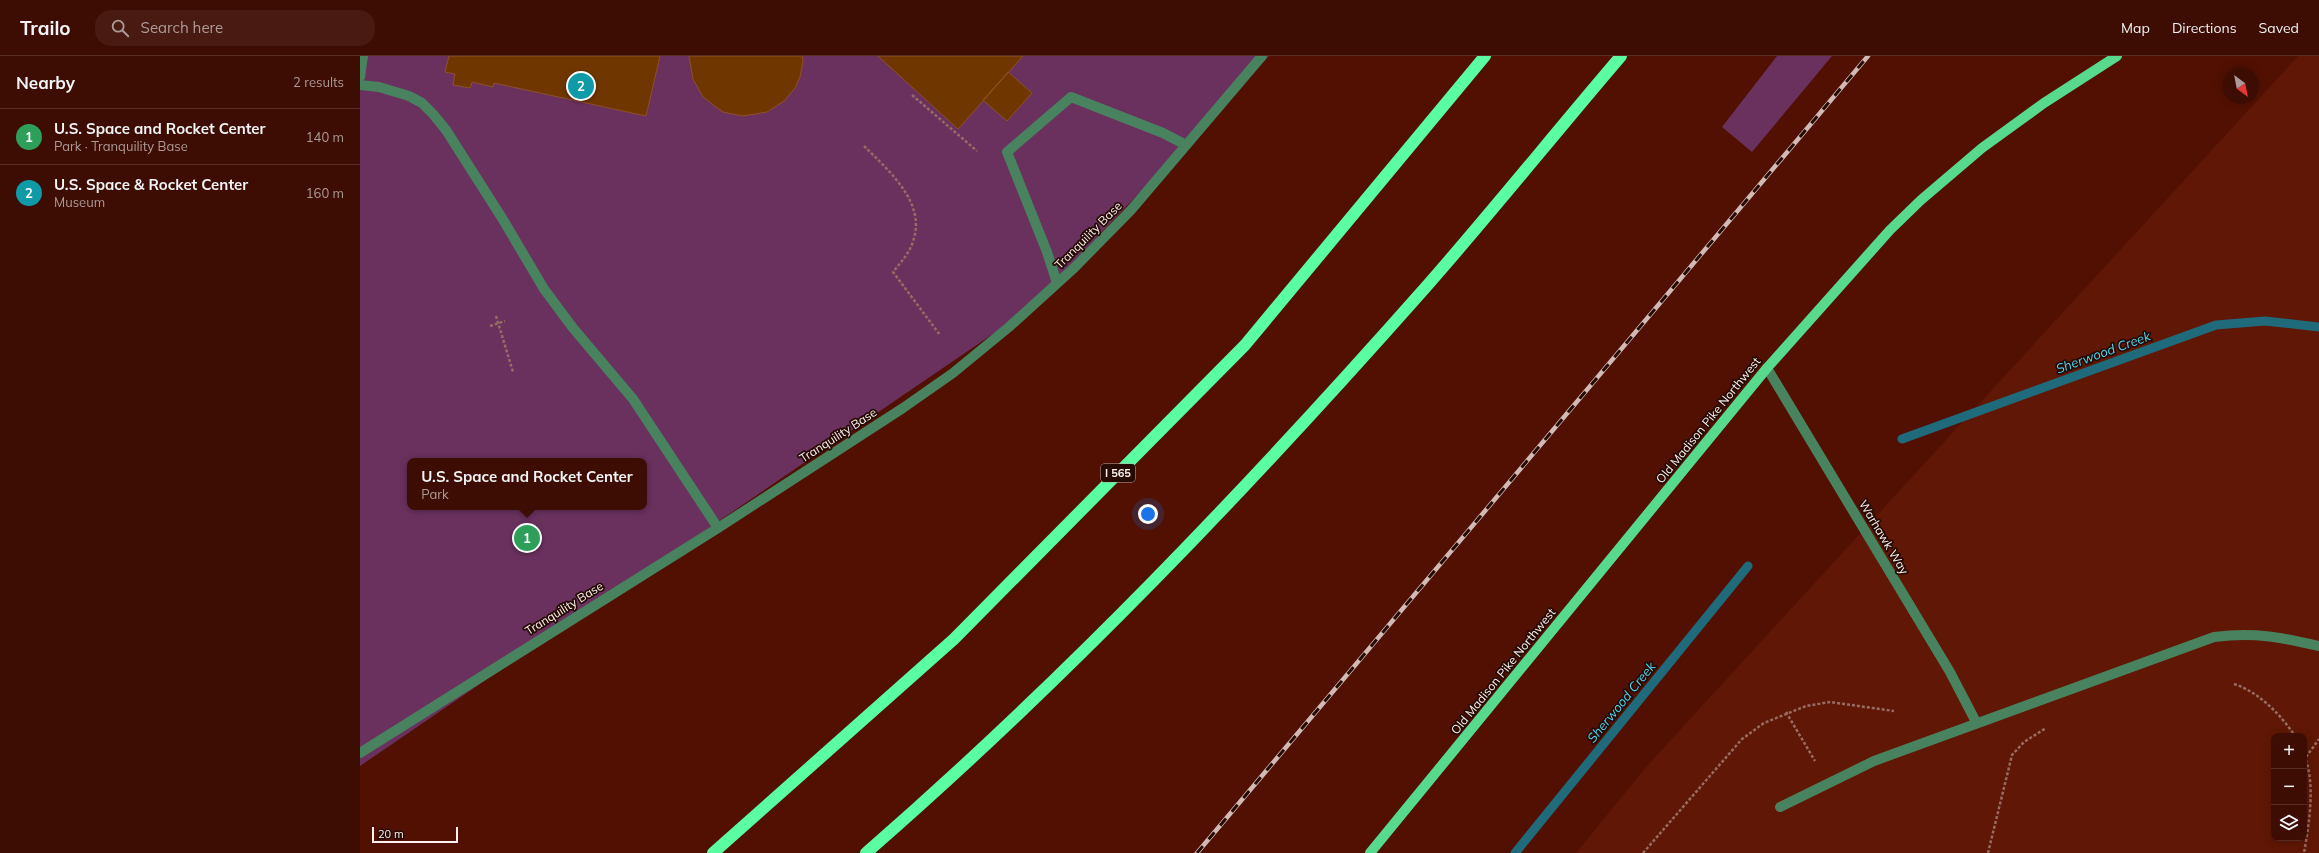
<!DOCTYPE html>
<meta charset="utf-8">
<style>
body{margin:0;font-family:Mulish,sans-serif;background:#481a11;color:#f1f3f6}
.controls{position:absolute;right:12px;bottom:12px;display:grid;overflow:hidden;border-radius:8px;box-shadow:0 2px 10px #0003}
.controls button{width:36px;height:36px;display:grid;place-items:center;padding:0;border:0;border-bottom:1px solid #562c24;background:#3d0c02;color:#f1f3f6;font:20px sans-serif}
.compass{position:absolute;left:1863px;top:12px;width:36px;height:36px;border-radius:50%;background:#3d0c02;box-shadow:0 2px 10px #0003;rotate:148deg}
.scale{position:absolute;left:12px;bottom:10px;width:86px;box-sizing:border-box;padding-left:4px;border:2px solid #fbf2f0;border-top:0;font-size:11px;line-height:14px;white-space:nowrap;color:#fbf2f0;-webkit-text-stroke:3px #260a04;paint-order:stroke}
.you{position:absolute;left:788px;top:458px;width:14px;height:14px;margin:-10px;border:3px solid #fff;border-radius:50%;background:#1a73e8;box-shadow:0 0 0 6px #1a73e833}
.badge{display:grid;place-items:center;width:26px;height:26px;border-radius:50%;background:#db2777;color:#fff;font-size:13px;font-weight:700}
.pin{position:absolute;translate:-50% -50%;border:2px solid #fff;box-shadow:0 1px 4px #0006}
.popup{position:absolute;left:47px;top:402px;width:240px;height:52px;box-sizing:border-box;display:grid;place-content:center;border-radius:8px;background:#3d0c02;filter:drop-shadow(0 1px 3px #0005);font-size:13px;white-space:nowrap;color:#ad9b99}
.popup b{font-size:15px;color:#f1f3f6}
.popup::after{content:'';position:absolute;left:50%;top:100%;margin-left:-8px;border:8px solid transparent;border-top-color:#3d0c02}
.list{margin:0;padding:0;list-style:none}
h2{display:flex;justify-content:space-between;align-items:center;height:52px;margin:0;padding:0 16px;font-size:17px}
h2 small{font-size:13px;font-weight:400;color:#ad9b99}
.list li{display:grid;grid-template-columns:26px 1fr auto;gap:12px;align-items:center;box-sizing:border-box;height:56px;padding:0 16px;border-top:1px solid #562c24}
.list b{display:block;font-size:15px;white-space:nowrap}
.list p{margin:0;font-size:13px;white-space:nowrap;color:#ad9b99}
.list em{font-size:13px;font-style:normal;color:#ad9b99}
.icon{flex:none;width:22px;height:22px;fill:none;stroke:currentColor;stroke-width:2;stroke-linecap:round;stroke-linejoin:round}
.map{position:relative;flex:none;width:1959px;height:797px;overflow:hidden}
header{display:flex;align-items:center;gap:24px;box-sizing:border-box;height:56px;padding:0 20px;background:#3d0c02;border-bottom:1px solid #562c24}
header strong{font-size:19px}
nav{display:flex;gap:22px;margin-inline-start:auto;font-size:14px}
.search{width:280px;height:36px;background:#481a11;display:flex;align-items:center;gap:10px;box-sizing:border-box;padding:0 14px;border-radius:16px;color:#ad9b99;font-size:15px}
main{display:flex}
aside{flex:1;background:#3d0c02}
.map>svg:first-child{display:block}
</style>
<header>
<strong>Trailo</strong>
<div class="search"><svg class="icon" aria-label="search" viewBox="0 0 24 24"><circle cx="10" cy="10" r="6"/><path d="M15 15l6 6"/></svg>Search here</div>
<nav><a>Map</a><a>Directions</a><a>Saved</a></nav>
</header>
<main>
<aside>
<h2>Nearby<small>2 results</small></h2>
<ul class="list">
<li><span class="badge" style="background:#2e9e5b">1</span><div><b>U.S. Space and Rocket Center</b><p>Park · Tranquility Base</p></div><em>140 m</em></li>
<li><span class="badge" style="background:#0f9aa8">2</span><div><b>U.S. Space &amp; Rocket Center</b><p>Museum</p></div><em>160 m</em></li>
</ul>
</aside>
<div class="map">
<svg width="1959" height="797" viewBox="0 0 1959 797">
<rect width="100%" height="100%" fill="#511002"/>
<path fill="#601705" fill-rule="evenodd" d="M1938 0H1959V797H1216L1286 711ZM1914 680H1944V782H1914Z"/>
<path fill="#6a315f" fill-rule="evenodd" d="M0 0H909L668 254 0 710ZM50 405H284V451H50Z
M1417 0H1472L1392 96 1362 71Z"/>
<g fill="none" stroke-linecap="round" stroke-linejoin="round">
<path stroke="#1f6b7b" stroke-width="9" d="M1542 383 1856 269 1905 265 1959 271
M1155 797 1388 510"/>
</g>
<path fill="#703600" stroke="#8c5124" d="M89 0H300L286 60 134 27 133 31 112 26 110 32 93 29 95 18 85 16Z
M329 0H442L443 5 440 21 435 32 424 45 407 56 383 60 363 56 343 41 333 23Z
M518 0H663L598 73Z
M648 16 672 37 647 65 623 44Z"/>
<g fill="none" stroke-linecap="round" stroke-linejoin="round">
<path stroke="#966c63" stroke-width="2.5" stroke-dasharray="3 2" stroke-linecap="butt" d="M552 39 617 95
M504 90C527 113 565 145 554 182 551 195 542 205 533 216L580 279
M136 260 153 316
M130 270 145 265
M1874 628C1899 636 1921 659 1935 680
M1426 656 1455 705
M1944 699C1956 726 1949 769 1944 797
M1946 701 1959 683
M1283 797 1382 683 1404 667 1446 650 1470 646 1534 655
M1628 797 1652 699 1664 686 1686 672"/>
<path stroke="#49825e" stroke-width="10" d="M0 21 3 0
M0 29 19 31 49 40 62 47 73 58 86 74 142 162 184 233 213 272 273 343 358 472
M697 227 687 196 647 96 711 41 803 77 826 89
M1407 312 1590 616 1616 666
M0 697 358 472 543 352 593 317 649 271 714 212 771 154 902 0
M1420 751 1514 705 1854 581C1895 576 1919 581 1959 590"/>
<path stroke="#58da8e" stroke-width="10" d="M1010 797 1407 312 1530 174 1561 144 1622 92 1684 47 1757 0"/>
<path stroke="#5afda1" stroke-width="12" d="M353 797 594 583 885 289 1125 0
M506 797C706 623 889 431 1065 232 1132 156 1195 77 1261 0"/>
<g stroke="#d1bab5" stroke-width="4.5">
<path id="rail" d="M837 797 1508 0"/>
</g>
<use href="#rail" stroke="#260a04" stroke-width="3" stroke-dasharray="9" stroke-linecap="butt"/>
</g>
<g text-anchor="middle" dominant-baseline="central" stroke-width="3.5" stroke-linejoin="round" paint-order="stroke">
<rect fill="#260a04" stroke="#bbaca9" stroke-width="1" x="741" y="408" width="34" height="18" rx="3"/>
<g font-size="11" font-weight="bold" fill="#fbf2f0">
<text x="758" y="417">I 565</text>
</g>
<g font-size="12" fill="#fbf2f0" stroke="#260a04">
<text transform="translate(728 179) rotate(-45)">Tranquility Base</text>
<text transform="translate(1348 364) rotate(-51)">Old Madison Pike Northwest</text>
<text transform="translate(478 379) rotate(-33)">Tranquility Base</text>
<text transform="translate(1524 481) rotate(59)">Warhawk Way</text>
<text transform="translate(204 552) rotate(-32)">Tranquility Base</text>
<text transform="translate(1143 615) rotate(-51)">Old Madison Pike Northwest</text>
</g>
<g font-size="13" font-style="italic" fill="#4ad8f6" stroke="#260a04">
<text transform="translate(1743 296) rotate(-20)">Sherwood Creek</text>
<text transform="translate(1261 646) rotate(-51)">Sherwood Creek</text>
</g>
</g>
</svg>
<div class="controls">
<button>+</button>
<button>−</button>
<button><svg class="icon" aria-label="layers" viewBox="0 0 24 24"><path d="M12 4l9 5-9 5-9-5zM3 14l9 5 9-5"/></svg></button>
</div>
<svg class="compass" viewBox="-18 -18 36 36"><path d="M0-13l5 13h-10z" fill="#e53935"/><path d="M0 13l5-13h-10z" fill="#ad9b99"/></svg>
<div class="scale">20 m</div>
<div class="you"></div>
<div class="pin badge" style="left:167px;top:482px;background:#2e9e5b">1</div>
<div class="popup"><b>U.S. Space and Rocket Center</b>Park</div>
<div class="pin badge" style="left:221px;top:30px;background:#0f9aa8">2</div>
</div>
</main>
